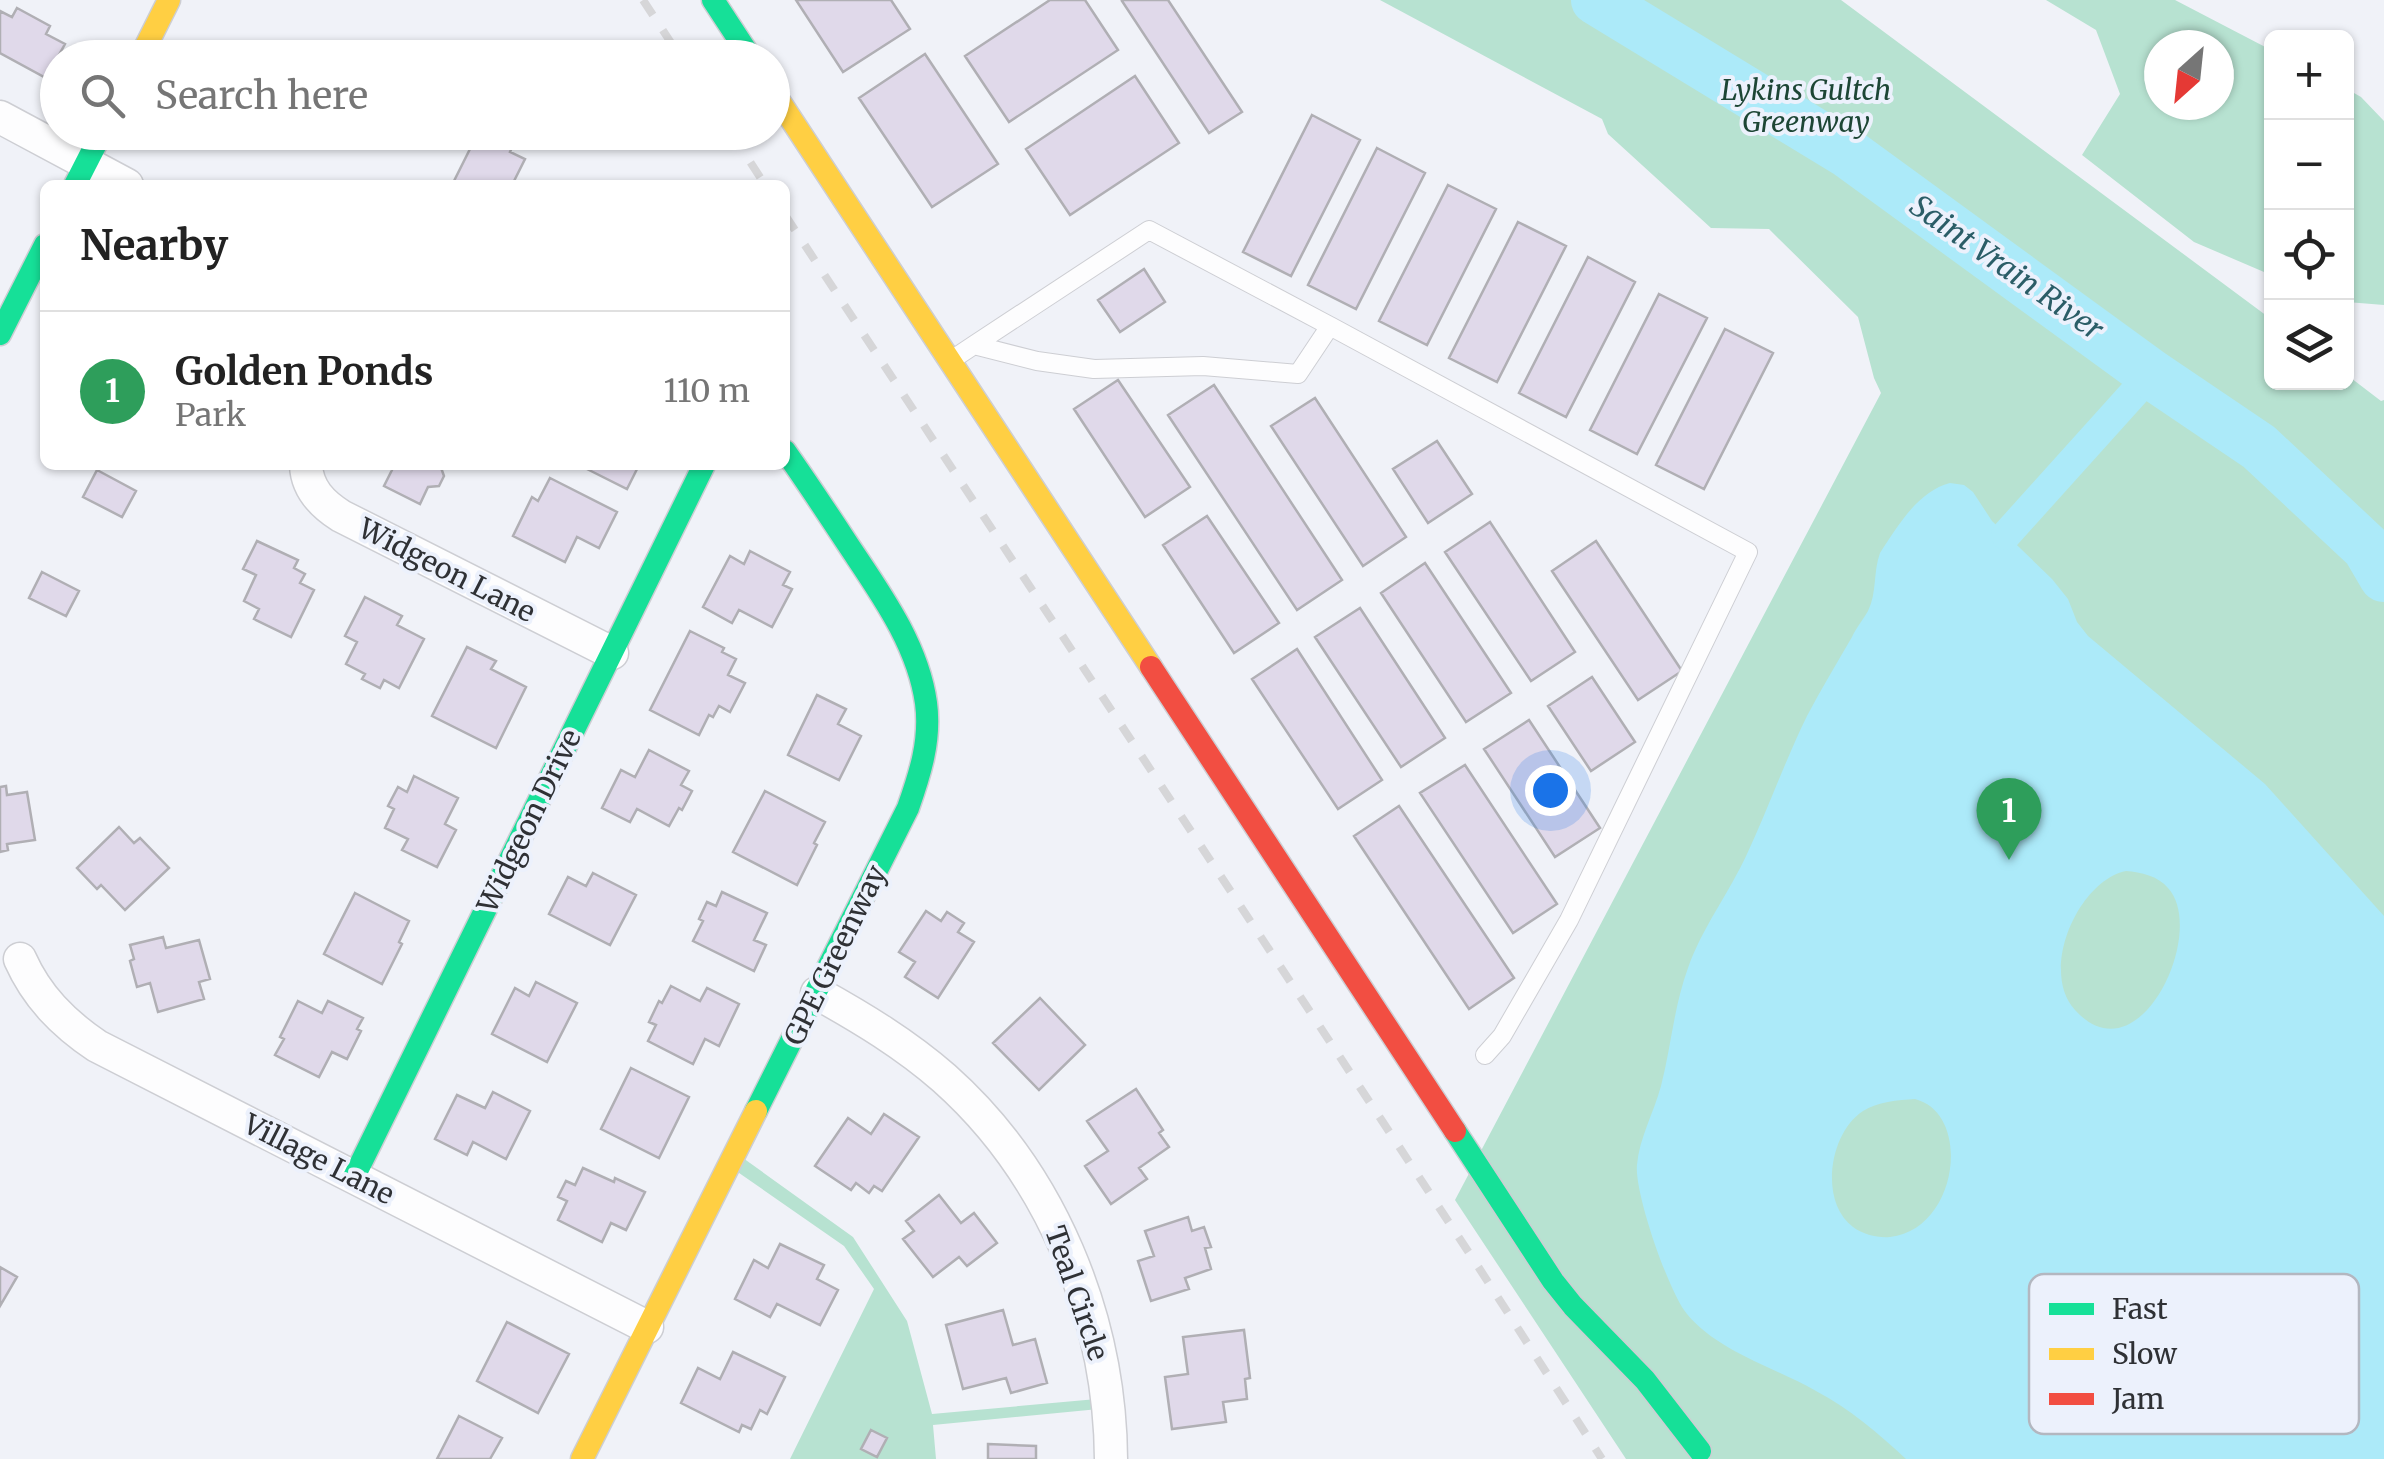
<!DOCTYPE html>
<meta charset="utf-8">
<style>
body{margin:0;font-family:Merriweather,serif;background:#f2f2f2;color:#222}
.controls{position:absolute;right:30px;top:30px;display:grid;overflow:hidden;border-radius:15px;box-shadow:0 2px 8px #0004}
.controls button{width:90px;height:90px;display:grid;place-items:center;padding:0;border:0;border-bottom:2px solid #e0e0e0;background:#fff;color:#222;font:50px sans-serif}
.compass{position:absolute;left:2144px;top:30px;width:90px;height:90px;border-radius:50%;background:#fff;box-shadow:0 2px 8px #0004;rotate:207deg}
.you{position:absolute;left:1550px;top:790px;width:35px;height:35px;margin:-25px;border:8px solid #fff;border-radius:50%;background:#1a73e8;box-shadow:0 0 0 15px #1a73e833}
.badge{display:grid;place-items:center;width:65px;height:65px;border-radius:50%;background:#1a73e8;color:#fff;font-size:32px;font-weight:700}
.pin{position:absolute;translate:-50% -82px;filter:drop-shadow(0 2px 5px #0008)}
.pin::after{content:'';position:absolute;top:52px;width:35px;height:30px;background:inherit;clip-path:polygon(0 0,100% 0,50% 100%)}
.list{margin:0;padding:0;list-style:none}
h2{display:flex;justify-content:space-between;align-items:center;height:130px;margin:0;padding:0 40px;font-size:42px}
h2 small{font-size:32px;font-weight:400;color:#767676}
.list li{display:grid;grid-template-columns:65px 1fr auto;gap:30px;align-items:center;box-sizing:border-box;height:160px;padding:0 40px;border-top:2px solid #e0e0e0}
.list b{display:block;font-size:38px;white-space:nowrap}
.list p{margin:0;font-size:32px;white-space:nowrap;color:#767676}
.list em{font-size:32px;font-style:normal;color:#767676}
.icon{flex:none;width:55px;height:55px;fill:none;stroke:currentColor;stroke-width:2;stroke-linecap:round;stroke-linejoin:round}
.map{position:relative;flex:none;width:2384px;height:1459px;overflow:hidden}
.search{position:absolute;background:#fff;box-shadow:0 2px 8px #0004;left:40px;top:40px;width:750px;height:110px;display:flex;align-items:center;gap:25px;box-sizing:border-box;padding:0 35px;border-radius:55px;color:#767676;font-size:38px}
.panel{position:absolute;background:#fff;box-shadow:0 2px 8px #0004;left:40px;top:180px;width:750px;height:290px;border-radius:15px}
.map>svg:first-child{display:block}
</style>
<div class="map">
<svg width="2384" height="1459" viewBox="0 0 2384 1459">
<rect width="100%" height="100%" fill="#f0f2f8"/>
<path fill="#b7e2d1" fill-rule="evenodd" d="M1380 0H1841L2271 319 2272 382H2346L2347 375 2381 401 2384 400V1459H1626L1455 1200 1881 393 1874 378 1858 317 1769 229 1711 228 1608 134 1602 119Z
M2046 0H2175L2271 50V275L2194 242 2082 155 2120 94 2096 30ZM2159 45H2219V105H2159Z
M2347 89 2361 97 2384 121V305L2347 302Z
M736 1153 853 1237 907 1321 932 1414 1108 1398 1109 1408 933 1425 936 1459H790L874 1289 844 1246 729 1166Z"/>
<path fill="#aceaf9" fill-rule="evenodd" d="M1950 483 1964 485 1973 492 1992 521 2052 579 2068 599 2077 622 2088 636 2265 784 2384 916V1459H1906C1878 1433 1850 1409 1816 1391 1776 1368 1717 1351 1687 1314 1669 1293 1634 1192 1637 1165 1639 1139 1654 1112 1661 1086 1671 1047 1674 1006 1688 968 1702 928 1729 893 1747 854 1768 809 1785 761 1807 716 1821 689 1837 663 1852 637 1856 628 1863 620 1868 611 1877 593 1873 572 1880 553 1897 527 1918 491 1950 483ZM2126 871C2141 872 2158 876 2168 888 2208 931 2139 1081 2075 1010 2039 971 2078 881 2126 871ZM1915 1099C1973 1114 1958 1230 1890 1237 1878 1238 1864 1235 1853 1227 1819 1202 1829 1133 1863 1111 1877 1102 1898 1100 1915 1099Z"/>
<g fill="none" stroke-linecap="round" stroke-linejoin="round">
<path stroke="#aceaf9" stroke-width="30" d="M2006 535 2151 374"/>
<path stroke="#aceaf9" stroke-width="50" d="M1596 0 1849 154 2151 374 2259 447 2367 548 2384 577"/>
</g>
<path fill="#e0d9ea" stroke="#b0afb4" stroke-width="2.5" d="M796 0H891L910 29 843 72Z
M1050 0H1085L1118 50 1009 122 965 56Z
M1124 0H1168L1242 112 1209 133 1122 1Z
M17 8 50 26 46 34 65 44 46 78 0 53V11L12 17Z
M925 54 998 164 932 207 859 98Z
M1135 76 1179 143 1070 215 1026 149Z
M1312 115 1360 140 1291 276 1243 252Z
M477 135 495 144 500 135 514 143 510 152 525 159 512 185H452Z
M1377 148 1425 173 1356 309 1308 285Z
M1448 185 1496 209 1427 345 1379 321Z
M1518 222 1566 246 1497 382 1449 358Z
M1588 257 1635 282 1566 417 1519 393Z
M1144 269 1165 302 1120 332 1098 300Z
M1659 294 1707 318 1637 454 1590 430Z
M1725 329 1773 353 1704 489 1656 465Z
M1118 380 1190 487 1145 517 1074 409Z
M1214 385 1342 580 1297 610 1168 415Z
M1315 398 1406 537 1363 566 1271 426Z
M1437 441 1472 494 1428 523 1393 469Z
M440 465 444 476 439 486 428 487 420 504 384 486 392 470 384 465Z
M579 465H639L627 489Z
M97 470 136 491 122 517 83 497Z
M550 478 617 512 599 548 577 537 565 562 513 536 532 497 538 501Z
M1207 516 1279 623 1234 653 1163 545Z
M1490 522 1575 652 1531 681 1445 552Z
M257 541 298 560 294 568 305 574 300 583 314 590 291 637 254 619 259 609 244 601 256 575 243 569Z
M1596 541 1682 671 1638 700 1552 571Z
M750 551 790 572 783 585 792 589 772 627 739 610 732 623 703 607 730 556 744 564Z
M1425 563 1511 693 1466 722 1381 593Z
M42 572 79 591 66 616 29 598Z
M365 597 402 616 397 625 424 639 399 688 384 680 380 688 362 679 365 674 346 664 357 642 345 636Z
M1360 608 1445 738 1401 767 1315 637Z
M690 631 724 648 722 652 736 659 728 675 745 683 730 712 719 706 713 717 709 715 699 735 650 710Z
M467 647 496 661 491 669 526 687 496 748 432 716Z
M1297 649 1382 780 1338 809 1252 679Z
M1592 677 1635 742 1591 771 1548 706Z
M817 695 846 709 838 724 861 736 839 780 788 755Z
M1529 720 1600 828 1555 857 1484 749Z
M649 750 689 771 681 785 692 791 682 810 679 808 669 826 637 809 630 822 602 808 621 770 635 777Z
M1465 765 1557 904 1513 933 1420 793Z
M414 776 458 798 445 824 456 830 437 867 402 850 408 839 385 828 394 809 388 806 398 787 407 792Z
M6 786 7 795 27 792 35 840 7 844 8 850 0 852V787Z
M765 791 825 822 814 843 817 845 797 885 733 852Z
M1399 806 1514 978 1469 1009 1354 836Z
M119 827 134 843 140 838 169 868 125 910 101 885 97 889 77 868Z
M593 873 636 895 610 945 549 914 568 877 586 886Z
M722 892 767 913 754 940 766 945 754 971 693 941 703 921 699 919 707 902 716 906Z
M355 893 409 921 399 942 402 944 382 984 324 954Z
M926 911 941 921 947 912 964 923 958 932 974 942 938 998 905 977 915 962 899 952Z
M163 937 166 948 199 940 210 979 199 982 204 999 158 1012 150 983 137 987 130 961 134 959 130 945Z
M536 982 577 1003 547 1062 492 1034 515 988 529 996Z
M671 986 700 1001 707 988 739 1004 719 1046 705 1039 693 1064 648 1041 656 1025 649 1022 659 1001 662 1003Z
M1040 998 1085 1045 1039 1090 993 1043Z
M298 1001 322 1013 328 1001 363 1018 357 1029 361 1031 347 1059 332 1052 319 1077 275 1055 284 1039 280 1037Z
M631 1068 689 1097 659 1158 601 1129Z
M1136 1089 1163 1130 1159 1133 1169 1147 1139 1168 1147 1179 1111 1204 1085 1166 1108 1151 1087 1121Z
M493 1092 530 1111 506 1159 473 1142 467 1155 435 1139 457 1095 485 1108Z
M884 1114 919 1137 882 1191 874 1186 869 1193 856 1183 851 1190 815 1166 848 1118 871 1134Z
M583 1168 614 1182 615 1178 645 1192 626 1230 611 1223 602 1242 558 1220 567 1201 558 1197 566 1181 575 1185Z
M939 1195 961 1223 974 1213 997 1243 967 1266 959 1257 933 1277 903 1239 914 1231 906 1221Z
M1188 1217 1192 1231 1204 1227 1211 1247 1205 1248 1211 1269 1185 1278 1189 1289 1151 1301 1138 1261 1154 1256 1145 1231Z
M780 1244 824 1265 817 1279 838 1290 820 1325 777 1304 770 1317 735 1299 754 1260 768 1268Z
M0 1267 17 1277 0 1306Z
M1003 1310 1013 1345 1035 1339 1047 1383 1011 1393 1006 1378 963 1389 946 1325Z
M507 1322 569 1354 538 1413 477 1381Z
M1244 1330 1250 1378 1245 1379 1247 1399 1223 1402 1226 1422 1172 1429 1165 1377 1188 1374 1183 1337Z
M733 1352 785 1377 767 1414 760 1410 751 1429 742 1425 739 1432 681 1403 698 1368 720 1379Z
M459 1416 502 1438 490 1459H437Z
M871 1430 887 1438 877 1457 861 1449Z
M988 1444 1036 1446V1459H988Z"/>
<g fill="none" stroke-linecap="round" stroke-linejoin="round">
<g stroke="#cdced3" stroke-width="20">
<path id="lane" d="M1330 326 1748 552 1569 920 1502 1036 1485 1055
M950 361 974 345 1149 230 1330 326 1298 374 1203 366 1094 369 1037 361 974 345"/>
</g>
<g stroke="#cdced3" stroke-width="35">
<path id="street" d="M0 117 127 185
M306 465C307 489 322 504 341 516L612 653
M20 959C37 997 63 1023 97 1046L647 1327
M817 993C862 1018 905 1044 944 1078 1051 1173 1110 1317 1111 1459"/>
</g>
<g stroke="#cdced3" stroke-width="25">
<path id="fast" d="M713 0 751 58
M75 185 102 132
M0 334 45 245
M756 1111 908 808C920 774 931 740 926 703 918 645 881 594 849 546 828 514 807 482 785 451
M1455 1131 1553 1281 1573 1306 1645 1380 1700 1451
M354 1177 704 465"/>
</g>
<g stroke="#cdced3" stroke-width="25">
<path id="slow" d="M140 58 169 0
M772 90 1151 667
M582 1459 756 1111"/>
</g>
<g stroke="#cdced3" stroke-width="25">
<path id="jam" d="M1151 667 1455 1131"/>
</g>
<use href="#lane" stroke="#fdfdfe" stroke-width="18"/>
<use href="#street" stroke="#fdfdfe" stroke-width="32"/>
<use href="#fast" stroke="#16e098" stroke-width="22"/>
<use href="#slow" stroke="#ffcf43" stroke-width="22"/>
<use href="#jam" stroke="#f24e42" stroke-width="22"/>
<path stroke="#d6d6d8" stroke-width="8" stroke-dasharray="18 18" stroke-linecap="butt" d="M643 0 681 58
M731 132 765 185
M785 215 1479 1268 1602 1459"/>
</g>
<g text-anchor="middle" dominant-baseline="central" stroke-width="8" stroke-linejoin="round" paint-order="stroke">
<g font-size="28" font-style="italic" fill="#1d4635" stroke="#ecf1fc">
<text x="1806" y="90">Lykins Gultch<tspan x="1806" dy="32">Greenway</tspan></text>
</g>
<g font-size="28" fill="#2f3135" stroke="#ecf1fc">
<text transform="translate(447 570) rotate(27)">Widgeon Lane</text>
<text transform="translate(529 821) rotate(-64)">Widgeon Drive</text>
<text transform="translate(835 955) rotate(-64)">GPE Greenway</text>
<text transform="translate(319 1159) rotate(27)">Village Lane</text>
<text transform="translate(1077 1293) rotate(71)">Teal Circle</text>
</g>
<g font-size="30" font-style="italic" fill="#2b5d67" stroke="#ecf1fc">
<text transform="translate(2007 267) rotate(35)">Saint Vrain River</text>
</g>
</g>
<rect x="2029" y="1274" width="330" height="160" rx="15" fill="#ecf1fc" stroke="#b3b7c0" stroke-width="2.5"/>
<rect x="2049" y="1303" width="45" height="12" fill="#16e098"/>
<rect x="2049" y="1348" width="45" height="12" fill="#ffcf43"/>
<rect x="2049" y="1393" width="45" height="12" fill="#f24e42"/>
<g font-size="28" fill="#2f3135">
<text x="2112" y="1319">Fast</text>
<text x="2112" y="1364">Slow</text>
<text x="2112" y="1409">Jam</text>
</g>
</svg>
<div class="controls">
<button>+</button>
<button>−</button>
<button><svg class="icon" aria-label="locate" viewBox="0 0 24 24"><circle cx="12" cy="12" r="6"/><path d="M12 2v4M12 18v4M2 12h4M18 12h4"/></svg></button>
<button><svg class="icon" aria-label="layers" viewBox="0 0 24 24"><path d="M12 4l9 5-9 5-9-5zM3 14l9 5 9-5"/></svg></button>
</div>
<svg class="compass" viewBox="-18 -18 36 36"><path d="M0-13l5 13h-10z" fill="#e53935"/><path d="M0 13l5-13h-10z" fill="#767676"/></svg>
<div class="you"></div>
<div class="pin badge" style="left:2009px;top:860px;background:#2e9e5b">1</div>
<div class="search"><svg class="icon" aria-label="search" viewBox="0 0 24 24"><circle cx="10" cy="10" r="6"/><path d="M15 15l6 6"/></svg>Search here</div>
<section class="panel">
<h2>Nearby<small></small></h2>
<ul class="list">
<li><span class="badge" style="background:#2e9e5b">1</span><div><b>Golden Ponds</b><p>Park</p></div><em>110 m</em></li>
</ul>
</section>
</div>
